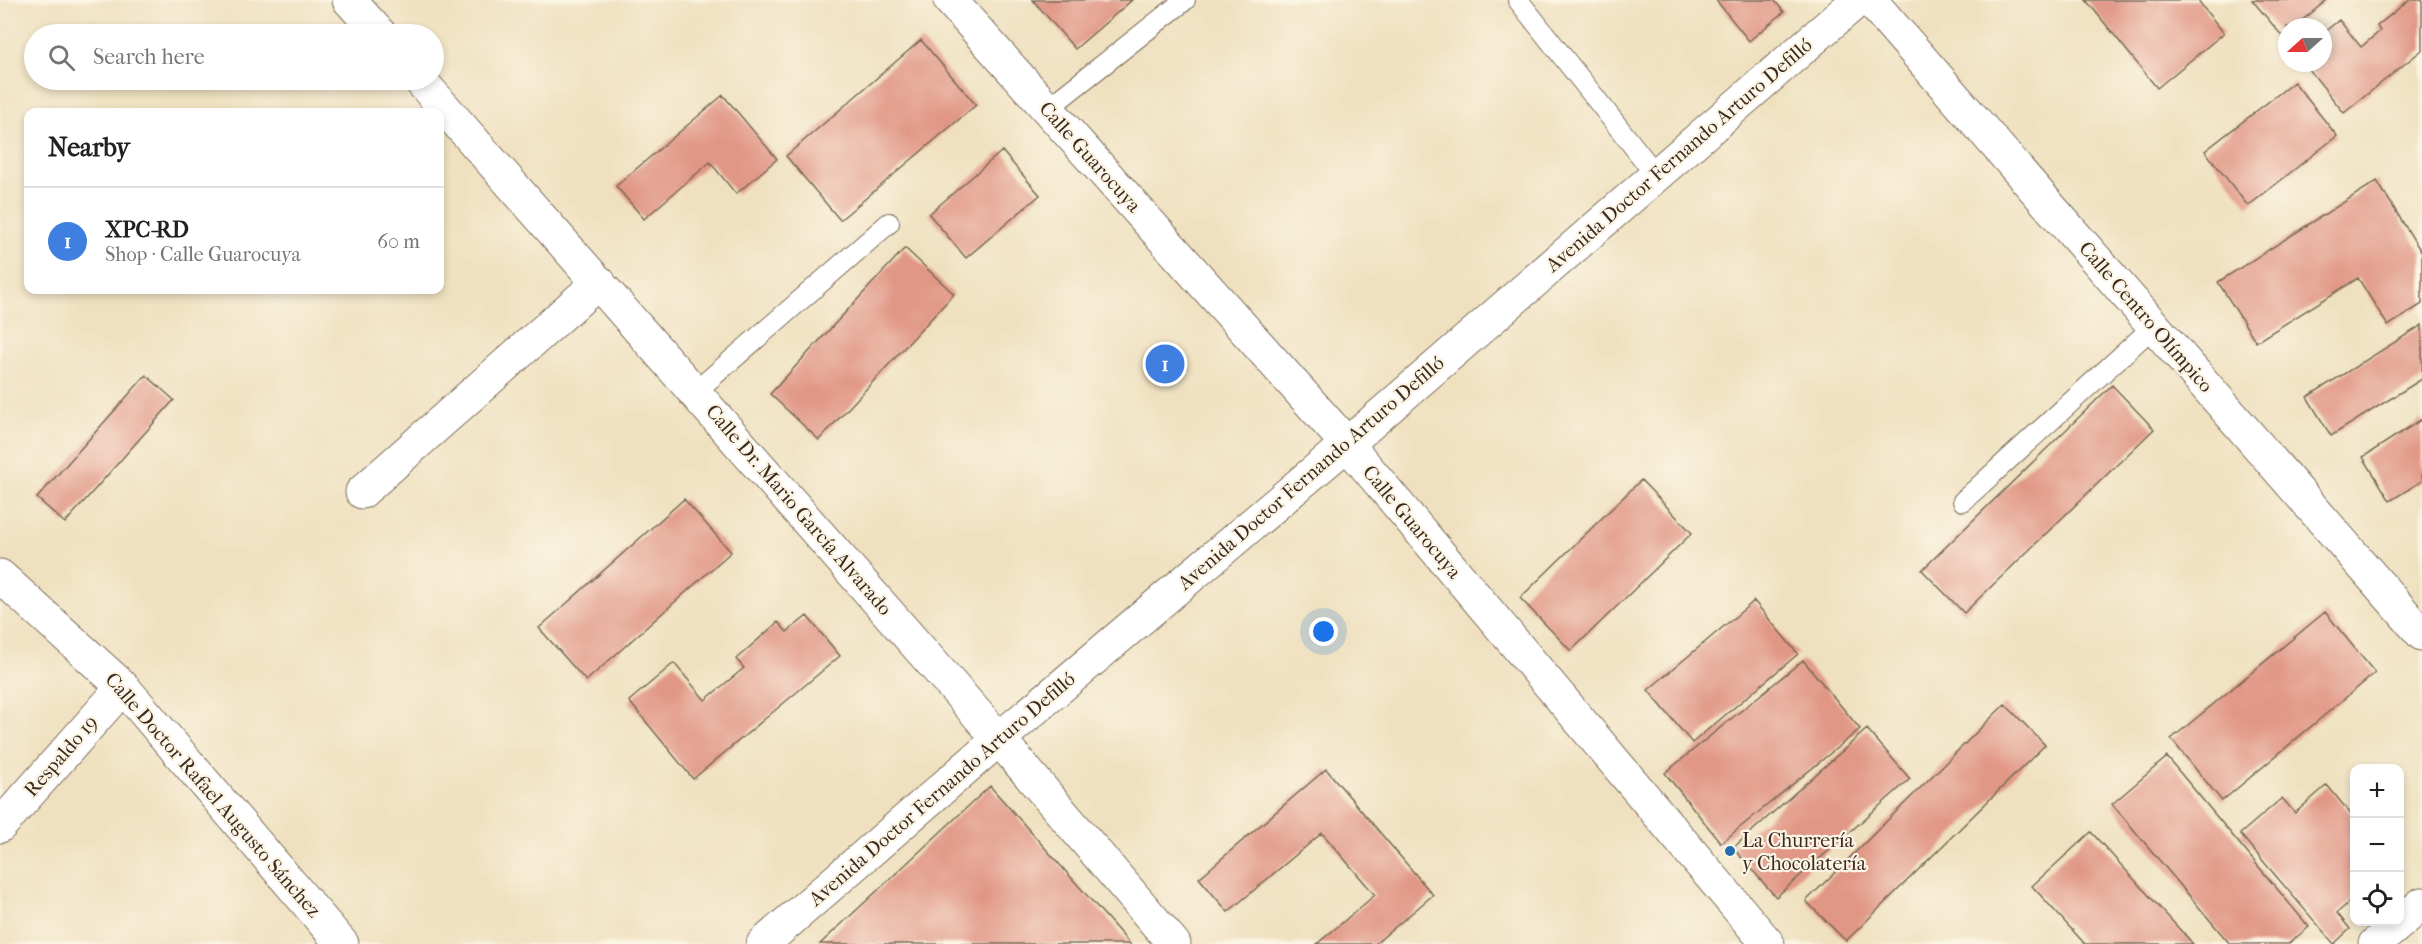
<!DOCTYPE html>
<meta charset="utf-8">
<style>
body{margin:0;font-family:"IM FELL French Canon",serif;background:#f2f2f2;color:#202124}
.controls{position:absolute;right:18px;bottom:18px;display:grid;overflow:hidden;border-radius:12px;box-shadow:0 3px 9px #0003}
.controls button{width:54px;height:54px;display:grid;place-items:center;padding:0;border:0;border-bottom:2px solid #e0e0e0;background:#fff;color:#202124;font:30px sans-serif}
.compass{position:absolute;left:2278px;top:18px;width:54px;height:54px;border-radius:50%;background:#fff;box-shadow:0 3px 9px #0003;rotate:249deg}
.you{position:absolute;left:1324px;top:632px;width:21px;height:21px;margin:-15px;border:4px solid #fff;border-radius:50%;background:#1a73e8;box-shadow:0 0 0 9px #1a73e833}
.badge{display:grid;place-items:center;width:39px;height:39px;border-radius:50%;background:#7c3aed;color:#fff;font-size:20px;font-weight:700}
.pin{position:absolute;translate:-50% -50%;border:3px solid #fff;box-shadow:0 2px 6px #0006}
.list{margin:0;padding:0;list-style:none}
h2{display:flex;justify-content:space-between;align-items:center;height:78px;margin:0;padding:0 24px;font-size:26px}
h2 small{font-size:20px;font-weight:400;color:#757577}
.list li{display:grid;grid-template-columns:39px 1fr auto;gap:18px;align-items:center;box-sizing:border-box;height:108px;padding:0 24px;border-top:2px solid #e0e0e0}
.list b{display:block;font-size:22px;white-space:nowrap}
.list p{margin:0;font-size:20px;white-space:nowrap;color:#757577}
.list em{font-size:20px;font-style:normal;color:#757577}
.icon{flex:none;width:33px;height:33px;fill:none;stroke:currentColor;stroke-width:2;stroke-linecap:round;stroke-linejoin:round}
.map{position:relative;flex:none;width:2422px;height:944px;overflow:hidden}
.search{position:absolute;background:#fff;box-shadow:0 3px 9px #0003;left:24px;top:24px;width:420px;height:66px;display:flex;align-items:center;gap:15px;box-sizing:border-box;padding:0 21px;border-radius:33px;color:#757577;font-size:22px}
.panel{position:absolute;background:#fff;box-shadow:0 3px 9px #0003;left:24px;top:108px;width:420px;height:186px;border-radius:12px}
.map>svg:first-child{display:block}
</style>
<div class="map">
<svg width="2422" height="944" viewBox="0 0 2422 944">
<rect width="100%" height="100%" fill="#fcf5e5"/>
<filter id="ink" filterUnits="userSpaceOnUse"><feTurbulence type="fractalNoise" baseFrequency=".0167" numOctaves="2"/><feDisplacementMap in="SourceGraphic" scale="12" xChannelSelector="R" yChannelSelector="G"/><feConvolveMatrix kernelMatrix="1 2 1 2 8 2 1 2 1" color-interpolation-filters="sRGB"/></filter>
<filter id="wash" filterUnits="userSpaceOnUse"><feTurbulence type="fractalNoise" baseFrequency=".008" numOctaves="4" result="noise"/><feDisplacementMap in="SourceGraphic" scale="24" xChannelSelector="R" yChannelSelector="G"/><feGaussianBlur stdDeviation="1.35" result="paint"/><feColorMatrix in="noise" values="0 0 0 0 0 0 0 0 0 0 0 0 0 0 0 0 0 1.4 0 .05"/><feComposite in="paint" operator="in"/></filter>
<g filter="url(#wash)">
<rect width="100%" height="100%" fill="#efe1c0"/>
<g id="blocks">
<path fill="#e19786" d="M1033 0H1132L1075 49Z
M1716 0H1774L1784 12 1749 41Z
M2086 0H2197L2224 33 2157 88Z
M2252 0H2327L2294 27H2287V33L2283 37Z
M2409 0H2422V50L2344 113 2304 63H2323V33L2339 20 2361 47 2380 31 2377 26Z
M921 40 976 105 840 220 786 156Z
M2294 82 2337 136 2248 206 2205 151Z
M723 95 777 159 736 194 710 162 644 219 616 186Z
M1002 151 1040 195 966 258 929 214Z
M2377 181 2422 253V304L2388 326 2358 278 2256 342 2218 282Z
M905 248 954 294 819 440 770 394Z
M2422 325V379L2331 436 2307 397Z
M146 375 174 400 65 523 37 498Z
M2112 385 2154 429 1964 613 1922 570Z
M2422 419V481L2390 501 2363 457Z
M1641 480 1692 533 1571 651 1520 598Z
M684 499 731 552 586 681 539 628Z
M1754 601 1798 654 1692 743 1648 690Z
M2325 612 2375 673 2222 801 2171 739Z
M807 616 840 656 693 779 629 701 674 663 705 700 744 668 736 659 778 622 787 632Z
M1803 660 1860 729 1721 843 1665 773Z
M2005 704 2045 745 1846 941 1806 901Z
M1867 729 1910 779 1776 897 1733 848Z
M2167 757 2309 927 2288 944H2230L2112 804Z
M1326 769 1433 895 1375 944H1317L1375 895 1322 833 1228 912 1199 878Z
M2327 785 2354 818V898L2337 913 2350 929 2334 944 2240 834 2282 798 2295 813Z
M990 786 1130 944H820Z
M2091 832 2193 944H2085L2032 886Z"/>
</g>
</g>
<g filter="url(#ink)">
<use href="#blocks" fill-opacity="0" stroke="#7a6a57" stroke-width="1.5"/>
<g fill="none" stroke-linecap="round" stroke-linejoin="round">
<g stroke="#7a6a57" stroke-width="22">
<path id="service" d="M1518 0 1656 175
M1047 109 1185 0
M695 392 889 223
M1963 501 2154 326"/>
</g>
<g stroke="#7a6a57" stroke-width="35">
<path id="minor" d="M349 0 380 34
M950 0 1347 444 1768 944
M1870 0 2422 634
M420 80 999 739 1174 944
M362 492 599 282
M0 576 123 687 342 944
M0 826 123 687"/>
</g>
<g stroke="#7a6a57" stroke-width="35">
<path id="tertiary" d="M763 944 999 739 1347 444 1858 0
M2375 944 2422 904"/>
</g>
<use href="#service" stroke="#fff" stroke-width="20"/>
<use href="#minor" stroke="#fff" stroke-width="33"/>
<use href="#tertiary" stroke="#fff" stroke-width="33"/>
</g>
</g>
<circle fill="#1f6fb2" stroke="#fcf5e5" stroke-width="2" cx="1730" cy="851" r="6"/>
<g text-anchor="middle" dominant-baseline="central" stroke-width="4.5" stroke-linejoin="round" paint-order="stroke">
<g font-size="20" fill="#3b2a1e" stroke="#fcf5e5">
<text transform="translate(1679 155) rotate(-41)">Avenida Doctor Fernando Arturo Defilló</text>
<text transform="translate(1090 157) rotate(48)">Calle Guarocuya</text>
<text transform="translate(2146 317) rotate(49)">Calle Centro Olímpico</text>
<text transform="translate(1311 473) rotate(-41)">Avenida Doctor Fernando Arturo Defilló</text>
<text transform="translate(799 510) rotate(49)">Calle Dr. Mario García Alvarado</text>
<text transform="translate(1412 522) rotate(50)">Calle Guarocuya</text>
<text transform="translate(61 756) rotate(-49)">Respaldo 19</text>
<text transform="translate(942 789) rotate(-41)">Avenida Doctor Fernando Arturo Defilló</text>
<text transform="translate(213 795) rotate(49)">Calle Doctor Rafael Augusto Sánchez</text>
</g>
<g font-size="20" fill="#3b2a1e" stroke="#fcf5e5" text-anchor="start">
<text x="1742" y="840">La Churrería<tspan x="1742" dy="23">y Chocolatería</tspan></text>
</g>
</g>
</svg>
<div class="controls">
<button>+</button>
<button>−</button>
<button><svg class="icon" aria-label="locate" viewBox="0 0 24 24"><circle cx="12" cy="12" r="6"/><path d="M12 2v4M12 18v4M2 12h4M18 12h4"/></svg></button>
</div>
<svg class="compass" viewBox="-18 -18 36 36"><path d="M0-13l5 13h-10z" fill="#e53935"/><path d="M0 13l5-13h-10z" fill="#757577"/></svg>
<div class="you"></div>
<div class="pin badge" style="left:1165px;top:364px;background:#3f7fe0">1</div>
<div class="search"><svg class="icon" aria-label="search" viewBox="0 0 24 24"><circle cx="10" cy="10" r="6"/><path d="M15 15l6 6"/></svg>Search here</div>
<section class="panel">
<h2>Nearby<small></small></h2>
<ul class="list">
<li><span class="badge" style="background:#3f7fe0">1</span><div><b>XPC-RD</b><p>Shop · Calle Guarocuya</p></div><em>60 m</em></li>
</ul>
</section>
</div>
